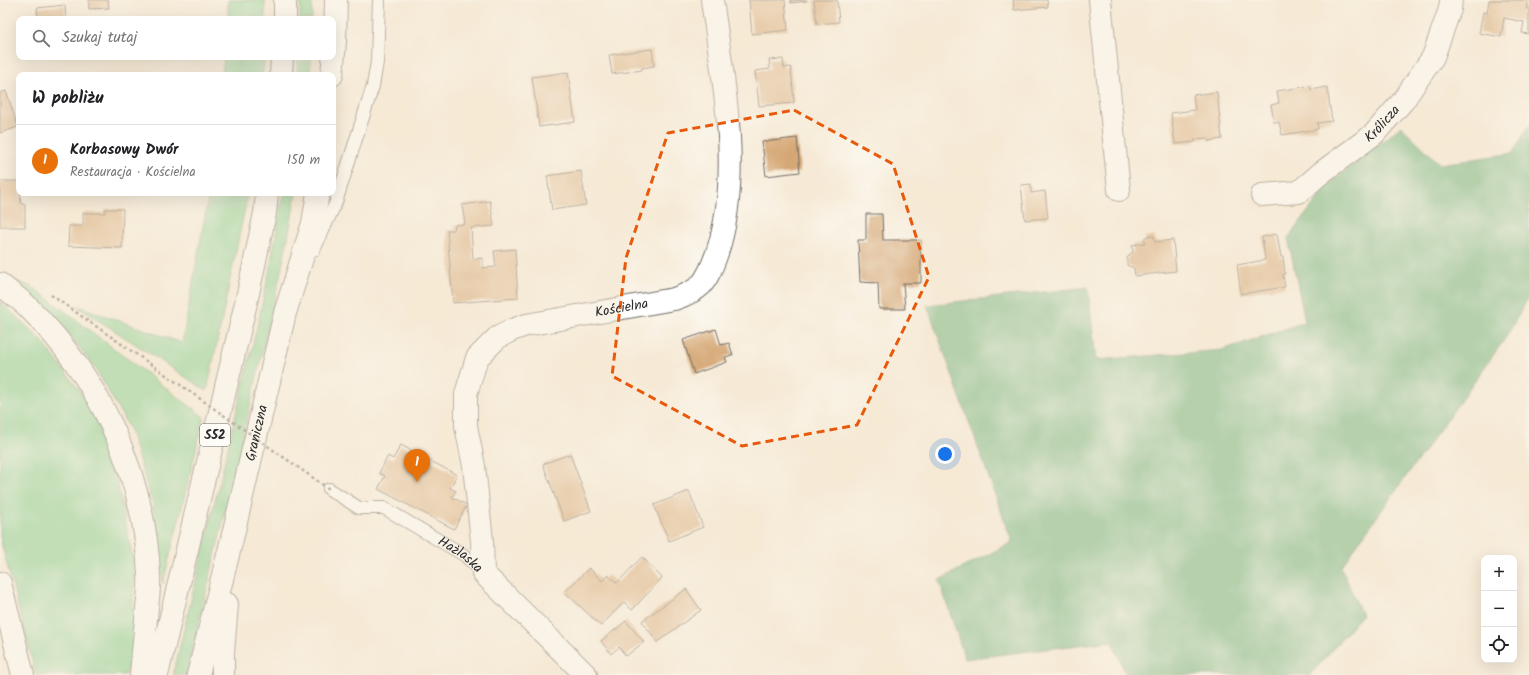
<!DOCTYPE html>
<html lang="pl">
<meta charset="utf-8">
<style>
body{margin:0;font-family:Kalam,sans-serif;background:#f2f2f2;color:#202124}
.controls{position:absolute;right:12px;bottom:12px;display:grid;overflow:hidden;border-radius:8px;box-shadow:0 4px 16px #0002}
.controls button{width:36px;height:36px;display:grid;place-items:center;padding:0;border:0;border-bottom:1px solid #e0e0e0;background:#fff;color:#202124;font:20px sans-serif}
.you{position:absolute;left:945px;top:454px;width:14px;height:14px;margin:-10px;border:3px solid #fff;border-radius:50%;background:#1a73e8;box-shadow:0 0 0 6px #1a73e833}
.badge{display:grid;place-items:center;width:26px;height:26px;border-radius:50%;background:#c8321e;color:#fff;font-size:13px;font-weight:700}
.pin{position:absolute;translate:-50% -33px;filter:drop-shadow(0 1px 2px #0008)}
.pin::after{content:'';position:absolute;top:21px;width:14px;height:12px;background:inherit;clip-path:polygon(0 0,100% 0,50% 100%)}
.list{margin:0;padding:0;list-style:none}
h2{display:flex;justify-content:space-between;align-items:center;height:52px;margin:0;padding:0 16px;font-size:17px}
h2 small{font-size:13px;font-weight:400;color:#757577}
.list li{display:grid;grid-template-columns:26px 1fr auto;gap:12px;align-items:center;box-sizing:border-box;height:72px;padding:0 16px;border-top:1px solid #e0e0e0}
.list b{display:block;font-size:15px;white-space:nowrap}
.list p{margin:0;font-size:13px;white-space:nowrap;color:#757577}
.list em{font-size:13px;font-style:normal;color:#757577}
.icon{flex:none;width:22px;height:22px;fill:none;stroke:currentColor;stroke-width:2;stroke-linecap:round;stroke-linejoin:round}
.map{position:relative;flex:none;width:1529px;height:675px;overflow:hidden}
.search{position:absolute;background:#fff;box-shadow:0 4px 16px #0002;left:16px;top:16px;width:320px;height:44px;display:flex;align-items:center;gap:10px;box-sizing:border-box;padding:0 14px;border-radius:8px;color:#757577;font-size:15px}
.panel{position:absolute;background:#fff;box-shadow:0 4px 16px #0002;left:16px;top:72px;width:320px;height:124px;border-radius:8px}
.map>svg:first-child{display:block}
</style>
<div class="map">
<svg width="1529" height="675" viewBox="0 0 1529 675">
<rect width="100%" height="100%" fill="#fdfcf7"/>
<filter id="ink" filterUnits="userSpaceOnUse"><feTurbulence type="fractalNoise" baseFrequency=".025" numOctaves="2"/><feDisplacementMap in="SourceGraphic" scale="8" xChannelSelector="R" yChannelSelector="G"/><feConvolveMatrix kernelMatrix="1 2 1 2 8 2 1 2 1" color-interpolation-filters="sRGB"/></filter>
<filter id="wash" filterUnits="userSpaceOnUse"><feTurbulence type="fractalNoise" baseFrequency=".012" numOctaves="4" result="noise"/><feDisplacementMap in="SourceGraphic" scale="16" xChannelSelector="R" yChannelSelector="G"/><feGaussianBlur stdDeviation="0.9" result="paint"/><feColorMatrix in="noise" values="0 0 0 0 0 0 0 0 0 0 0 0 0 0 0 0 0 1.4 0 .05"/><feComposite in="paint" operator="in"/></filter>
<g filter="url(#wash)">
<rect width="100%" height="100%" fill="#f6ead6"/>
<path fill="#80d090" stroke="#567e5e" d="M228 0H265V19H228Z
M300 0H312V19H300Z
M224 57H265L262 75H222Z
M298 57H311L310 75H297Z
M209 193H248L207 391 75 305 182 343Z
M283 193H296C286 256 270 318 256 380 234 478 210 577 186 675H173L256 331 269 273Z
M11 279 34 288 204 417 163 584 152 501 129 428 96 369 68 333Z
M0 301 42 341 92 407 117 481 134 565 132 648 126 675H36L0 538Z"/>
<path fill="#68b27a" stroke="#4a6e52" d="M1529 125V296L1507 336 1341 567 1362 615 1310 675H1126L1112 641 965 659 939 580 1012 542 927 305 1088 287 1096 360 1222 350 1305 322 1288 238 1327 186 1401 126 1440 164 1513 153Z"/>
<g id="blocks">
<path fill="#d5a775" d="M89 0H108L109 8 89 9Z
M749 0H785L788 30 752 34Z
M791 0H807V1L791 3Z
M814 0H837L839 22 817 24Z
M1013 0H1047L1048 7 1014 10Z
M1489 0H1528L1526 8 1529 9V34L1522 33 1524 22 1504 18 1501 37 1479 33 1483 12 1487 13Z
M65 5 66 19H38L37 8Z
M652 49 654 66 642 68V70L612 74 609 55Z
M783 59 784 68 791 67 794 103 759 106 755 71 770 69 769 60Z
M568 72 575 122 539 127 532 77Z
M1310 86 1311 90 1327 87 1332 121 1317 123 1318 129 1282 135 1279 122H1274L1271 105 1279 103 1277 91Z
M6 91 18 127 0 133V93Z
M1217 92 1222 139 1208 141V138L1195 139V142L1175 144 1171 113 1195 110 1193 95Z
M797 138 800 172 766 176 762 142Z
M581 171 586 205 552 210 547 176Z
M0 181H19L21 204H25V227H0Z
M1031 184V193L1045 191 1048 218 1025 220 1021 185Z
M490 201 494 226 471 228 473 259 483 258V268L496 267 494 251 515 249 518 298 453 303 447 230H454L455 225 465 224 462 205Z
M105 209H123L122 248 68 246 69 226H83V213H105Z
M866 214H882L883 240H921V283H903L905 309H879L878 283 860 282 858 240H866Z
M1277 234 1281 257H1283L1285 274 1283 275 1285 287 1241 294 1237 265 1265 260 1262 237Z
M1154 236 1155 242 1173 240 1176 271 1135 276 1134 268 1127 265V258L1131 253 1133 252 1132 245 1145 243V237Z
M716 329 721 345 729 343 733 355 725 357 727 362 694 374 683 340Z
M401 445 457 475 450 488 456 491 452 497 467 505 454 529 378 489 385 476 379 473 388 456 393 459Z
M570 454 591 511 564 521 543 464Z
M689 491 703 527 669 541 654 505Z
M642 557 662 578 632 610 624 602 601 626 565 592 589 568 602 581 608 575 617 583Z
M686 589 701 610 657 642 642 621Z
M626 621 644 642 626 656 619 647 611 654 601 641Z"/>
</g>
</g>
<g filter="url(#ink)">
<use href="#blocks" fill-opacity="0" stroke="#726e67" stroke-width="1"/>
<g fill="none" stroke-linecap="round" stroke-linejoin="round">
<g stroke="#726e67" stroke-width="14">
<g id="service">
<path d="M314 250 336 202 373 86 377 62 379 0"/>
<path id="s1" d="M329 489 359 508H384L464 555 483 573"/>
</g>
</g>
<g stroke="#726e67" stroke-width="24">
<g id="minor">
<path d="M1100 0 1119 190"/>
<path id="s2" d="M1262 195 1299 192 1321 173 1374 134 1403 101 1433 57 1450 9 1451 0"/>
<path id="s3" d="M586 675 483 573 482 541 474 466 466 426V394L477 358 497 338 512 330 526 325 674 299C683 296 694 292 701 285 709 276 713 264 717 253 743 175 723 79 712 0"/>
</g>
</g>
<g stroke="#726e67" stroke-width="24">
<path id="tertiary" d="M0 583 23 675"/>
</g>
<g stroke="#726e67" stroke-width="24">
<g id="motorway">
<path d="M285 0V19"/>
<path d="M281 75 282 57"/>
<path d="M332 75 335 41 336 0"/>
<path d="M0 284C9 292 20 299 28 307 99 377 145 475 149 575 150 586 148 598 147 608 145 631 143 653 141 675"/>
<path d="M157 675 246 303 265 213 267 193"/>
<path id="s4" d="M198 675 232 539 285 313 313 223 318 193"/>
<path d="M223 675V652L227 604"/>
</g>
</g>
<path stroke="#726e67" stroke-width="2.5" stroke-dasharray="3 3" stroke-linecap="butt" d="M51 295 169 377"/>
<use href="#service" stroke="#fff" stroke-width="12"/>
<use href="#minor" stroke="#fff" stroke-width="22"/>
<use href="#tertiary" stroke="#fff" stroke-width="22"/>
<use href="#motorway" stroke="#fff" stroke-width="22"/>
<path stroke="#726e67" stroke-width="2.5" stroke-dasharray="3 3" stroke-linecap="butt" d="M169 377 329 489"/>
</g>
</g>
<path d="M0 0H1529V675H0ZM794 110 893 164 929 277 857 425 742 446 612 376 626 258 668 133Z" fill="#f6ead6" fill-opacity=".55" fill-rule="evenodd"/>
<path fill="none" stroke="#e8590c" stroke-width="3" stroke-dasharray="8 5" stroke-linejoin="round" d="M794 110 893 164 929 277 857 425 742 446 612 376 626 258 668 133Z"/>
<g text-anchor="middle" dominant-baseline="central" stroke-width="3.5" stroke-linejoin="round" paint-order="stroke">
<rect fill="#fdfcf7" stroke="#6a6a68" stroke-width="1" x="200" y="424" width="30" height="22" rx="3"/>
<g font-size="13" font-weight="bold" fill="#2b2b2b">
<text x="215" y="435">S52</text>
</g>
<g font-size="14" fill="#2b2b2b" stroke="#fdfcf7">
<text stroke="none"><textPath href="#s2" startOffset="145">Królicza</textPath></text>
<text stroke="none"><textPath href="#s3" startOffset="520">Kościelna</textPath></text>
<text stroke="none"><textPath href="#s4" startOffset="249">Graniczna</textPath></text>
<text stroke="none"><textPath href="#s1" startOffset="150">Hażlaska</textPath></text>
</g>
</g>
</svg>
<div class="controls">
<button>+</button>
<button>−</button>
<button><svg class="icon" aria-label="locate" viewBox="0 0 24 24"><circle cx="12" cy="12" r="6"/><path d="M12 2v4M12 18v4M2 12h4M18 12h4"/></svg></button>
</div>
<div class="you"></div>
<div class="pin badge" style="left:417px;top:482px;background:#e8710a">1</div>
<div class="search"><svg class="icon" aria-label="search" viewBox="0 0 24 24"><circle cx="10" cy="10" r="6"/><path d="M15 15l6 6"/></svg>Szukaj tutaj</div>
<section class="panel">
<h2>W pobliżu<small></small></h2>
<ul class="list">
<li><span class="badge" style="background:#e8710a">1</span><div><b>Korbasowy Dwór</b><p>Restauracja · Kościelna</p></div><em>150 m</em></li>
</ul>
</section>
</div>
